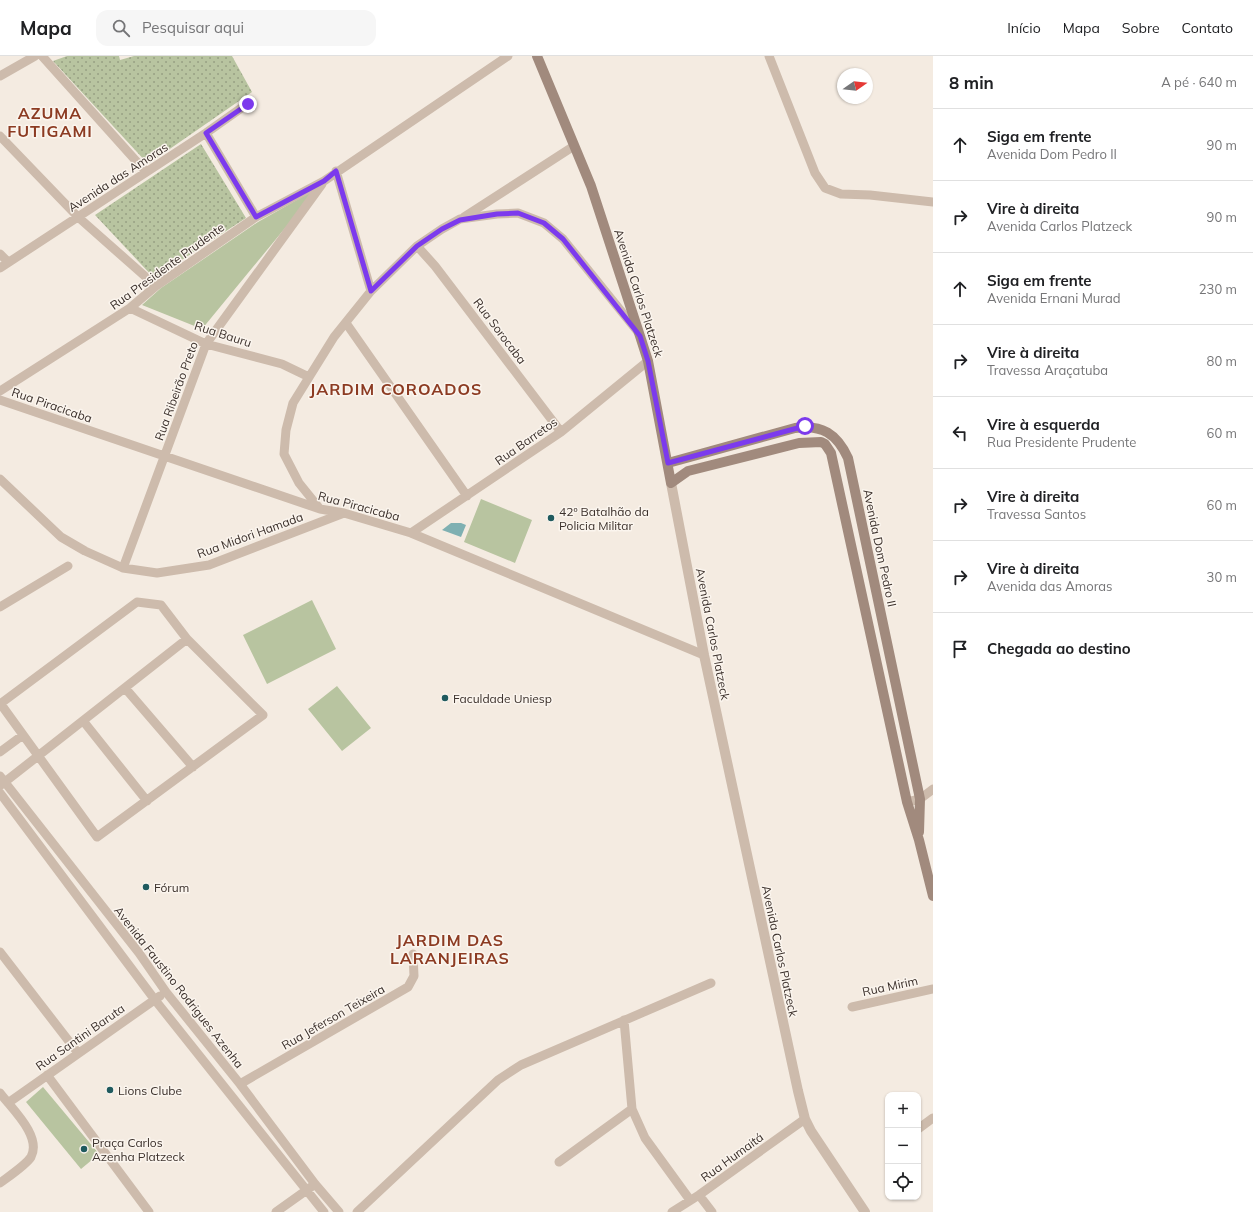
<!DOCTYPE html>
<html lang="pt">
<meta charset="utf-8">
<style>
body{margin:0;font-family:Mulish,sans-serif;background:#f6f6f6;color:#202124}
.controls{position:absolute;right:12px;bottom:12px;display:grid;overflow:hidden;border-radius:8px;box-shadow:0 1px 3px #0004}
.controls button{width:36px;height:36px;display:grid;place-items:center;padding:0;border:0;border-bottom:1px solid #e0e0e0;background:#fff;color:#202124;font:20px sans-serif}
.compass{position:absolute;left:837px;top:12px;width:36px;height:36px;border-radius:50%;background:#fff;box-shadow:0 1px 3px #0004;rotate:76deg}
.stop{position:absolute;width:12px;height:12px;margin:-9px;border:3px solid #7c3aed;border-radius:50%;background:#fff}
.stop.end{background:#7c3aed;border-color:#fff;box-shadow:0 1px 4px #0008}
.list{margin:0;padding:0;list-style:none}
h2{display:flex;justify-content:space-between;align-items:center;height:52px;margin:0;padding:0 16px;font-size:17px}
h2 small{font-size:13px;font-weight:400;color:#757577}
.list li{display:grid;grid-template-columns:26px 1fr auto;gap:12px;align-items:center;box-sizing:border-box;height:72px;padding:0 16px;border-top:1px solid #e0e0e0}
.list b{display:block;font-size:15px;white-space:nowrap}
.list p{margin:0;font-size:13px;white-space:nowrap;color:#757577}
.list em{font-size:13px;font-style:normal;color:#757577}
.icon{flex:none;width:22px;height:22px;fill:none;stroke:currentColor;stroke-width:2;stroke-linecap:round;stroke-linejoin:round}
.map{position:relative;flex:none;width:933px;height:1156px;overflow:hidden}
header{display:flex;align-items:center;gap:24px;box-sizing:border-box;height:56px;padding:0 20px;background:#fff;border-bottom:1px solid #e0e0e0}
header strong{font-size:19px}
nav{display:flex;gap:22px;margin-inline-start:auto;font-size:14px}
.search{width:280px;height:36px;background:#f6f6f6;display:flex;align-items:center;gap:10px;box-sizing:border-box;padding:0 14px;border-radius:12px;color:#757577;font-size:15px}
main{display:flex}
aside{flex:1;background:#fff}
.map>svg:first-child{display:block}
</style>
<header>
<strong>Mapa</strong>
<div class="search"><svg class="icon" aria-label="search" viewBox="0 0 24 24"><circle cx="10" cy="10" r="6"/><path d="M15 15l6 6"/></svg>Pesquisar aqui</div>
<nav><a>Início</a><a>Mapa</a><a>Sobre</a><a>Contato</a></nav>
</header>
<main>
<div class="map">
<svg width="933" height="1156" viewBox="0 0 933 1156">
<defs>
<pattern id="grass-dots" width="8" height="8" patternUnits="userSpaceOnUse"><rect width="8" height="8" fill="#b8c4a0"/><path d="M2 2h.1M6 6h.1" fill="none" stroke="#97a083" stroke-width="1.8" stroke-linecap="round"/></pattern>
</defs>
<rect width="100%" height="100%" fill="#f4ebe1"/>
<path fill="url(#grass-dots)" d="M67 0H119L120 4 134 0H232L252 36 148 108 53 5Z
M201 88 246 162 154 222 95 159Z"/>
<path fill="#b8c4a0" d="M318 132 202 273 142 249 161 232 258 166Z
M481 443 532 464 515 507 464 486Z
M312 544 336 593 267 628 243 579Z
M337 630 371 672 342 695 308 653Z
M43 1031 99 1098 81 1113 26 1046Z"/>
<path fill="#7fb0b2" d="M451 467H461L466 469 461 481 442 474Z"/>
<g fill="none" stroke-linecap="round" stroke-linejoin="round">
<path stroke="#cdbbac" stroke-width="9" d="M42 0 146 116
M769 0 815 117 825 132 841 138 870 139 933 146
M0 20 35 0
M206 77 256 161
M0 80 78 161 156 230
M336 115 371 235
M464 161 574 90
M417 190 435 210 561 376
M0 198 8 206
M0 212 206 77 247 48
M130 252 206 288 282 308 309 321
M346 267 467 440
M0 335 130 252 156 230 256 161 324 125 508 0
M0 344 320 453 344 457 411 477 704 599
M0 423 61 481 85 495 123 512 157 517 209 509 344 457
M320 453 299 427 284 398 286 374 293 347 334 281 371 235 417 190 442 173 460 163 497 158 518 157 544 167 563 183 638 276
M411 477 561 376 648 305
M123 512 206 288 322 128
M0 551 68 510
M125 632 193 711
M0 647 97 781 263 659 187 583
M0 648 137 546 161 549 187 583 1 729
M84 666 147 745
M0 696 23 679
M0 720 139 897 166 936 240 1028 315 1128 339 1156
M0 737 155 944 324 1156
M907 746 920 743 933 733
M0 896 78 997
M852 951 933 933
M624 964 632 1053
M47 1019 149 1156
M240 1028 408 931 414 920 413 898
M0 1037C12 1053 42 1080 31 1101 26 1109 8 1121 0 1127
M8 1047 160 940
M918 1073 933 1062
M559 1106 632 1053 645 1082 690 1144
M699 1139 712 1156
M276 1156 311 1131
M357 1156 498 1024 521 1009 711 927
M672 1156 699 1139 805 1063"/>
<path stroke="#cdbbac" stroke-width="10" d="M671 427 704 599 798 1035 805 1063 811 1075 865 1156"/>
<path stroke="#a18a7d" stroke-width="10" d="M537 0 591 130 640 280 648 305 671 427 688 415 799 387 821 386 825 388 831 397 907 746 919 784 933 840
M668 407 795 372C822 368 837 378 848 402L920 743 919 776"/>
</g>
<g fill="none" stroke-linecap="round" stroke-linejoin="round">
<path stroke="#7c3aed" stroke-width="5" d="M248 48 206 77 256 161 324 125 336 115 371 235 417 190 442 173 460 164 497 158 518 157 544 167 563 183 640 280 648 305 668 407 805 370"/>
</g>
<g fill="#1f5a5e" stroke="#fbf5ee" stroke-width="1.5">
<circle cx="551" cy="462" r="4"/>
<circle cx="445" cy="642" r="4"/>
<circle cx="146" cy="831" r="4"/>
<circle cx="110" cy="1034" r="4"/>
<circle cx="84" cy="1093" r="4"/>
</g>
<g text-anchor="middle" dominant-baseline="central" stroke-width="3" stroke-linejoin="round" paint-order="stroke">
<g font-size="12" fill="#3b302b" stroke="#fbf5ee">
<text transform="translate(118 121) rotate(-33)">Avenida das Amoras</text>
<text transform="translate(167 210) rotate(-36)">Rua Presidente Prudente</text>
<text transform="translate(639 237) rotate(72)">Avenida Carlos Platzeck</text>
<text transform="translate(500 275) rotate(53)">Rua Sorocaba</text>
<text transform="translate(223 278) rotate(18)">Rua Bauru</text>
<text transform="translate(176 335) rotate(-70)">Rua Ribeirão Preto</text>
<text transform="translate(52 349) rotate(19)">Rua Piracicaba</text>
<text transform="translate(526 385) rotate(-35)">Rua Barretos</text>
<text transform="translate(359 450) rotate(15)">Rua Piracicaba</text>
<text transform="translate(250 479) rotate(-20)">Rua Midori Hamada</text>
<text transform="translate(880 492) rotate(78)">Avenida Dom Pedro II</text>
<text transform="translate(713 578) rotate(79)">Avenida Carlos Platzeck</text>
<text transform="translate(780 895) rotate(78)">Avenida Carlos Platzeck</text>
<text transform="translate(890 930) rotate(-12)">Rua Mirim</text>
<text transform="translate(179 931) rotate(52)">Avenida Faustino Rodrigues Azenha</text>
<text transform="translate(333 961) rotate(-30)">Rua Jeferson Teixeira</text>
<text transform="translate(80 981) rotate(-35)">Rua Santini Baruta</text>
<text transform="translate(732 1101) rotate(-36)">Rua Humaitá</text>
</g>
<g font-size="12" fill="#3b302b" stroke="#fbf5ee" text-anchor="start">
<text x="559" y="455">42º Batalhão da<tspan x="559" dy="14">Policia Militar</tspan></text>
<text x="453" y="642">Faculdade Uniesp</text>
<text x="154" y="831">Fórum</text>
<text x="118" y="1034">Lions Clube</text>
<text x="92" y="1086">Praça Carlos<tspan x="92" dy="14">Azenha Platzeck</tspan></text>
</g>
<g font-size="16" font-weight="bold" letter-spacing="1" fill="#8c3b22" stroke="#fbf5ee">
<text x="50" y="57">AZUMA<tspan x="50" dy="18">FUTIGAMI</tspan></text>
<text x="396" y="333">JARDIM COROADOS</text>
<text x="450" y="884">JARDIM DAS<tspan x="450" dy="18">LARANJEIRAS</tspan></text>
</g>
</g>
</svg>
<div class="controls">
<button>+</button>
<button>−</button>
<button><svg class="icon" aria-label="locate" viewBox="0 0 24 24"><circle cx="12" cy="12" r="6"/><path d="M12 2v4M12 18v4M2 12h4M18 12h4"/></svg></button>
</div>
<svg class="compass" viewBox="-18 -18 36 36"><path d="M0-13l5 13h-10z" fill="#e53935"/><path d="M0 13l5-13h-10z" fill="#757577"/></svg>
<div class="stop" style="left:805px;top:370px"></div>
<div class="stop end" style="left:248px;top:48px"></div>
</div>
<aside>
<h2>8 min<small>A pé · 640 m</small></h2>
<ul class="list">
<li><svg class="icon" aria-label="ahead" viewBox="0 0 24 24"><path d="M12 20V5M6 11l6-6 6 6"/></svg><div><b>Siga em frente</b><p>Avenida Dom Pedro II</p></div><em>90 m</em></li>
<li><svg class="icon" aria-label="right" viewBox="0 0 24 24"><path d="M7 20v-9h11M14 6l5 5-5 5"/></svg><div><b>Vire à direita</b><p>Avenida Carlos Platzeck</p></div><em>90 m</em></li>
<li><svg class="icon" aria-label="ahead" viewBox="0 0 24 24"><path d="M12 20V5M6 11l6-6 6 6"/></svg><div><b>Siga em frente</b><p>Avenida Ernani Murad</p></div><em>230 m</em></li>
<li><svg class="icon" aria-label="right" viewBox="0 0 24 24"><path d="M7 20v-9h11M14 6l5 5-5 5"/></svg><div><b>Vire à direita</b><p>Travessa Araçatuba</p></div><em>80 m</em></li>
<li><svg class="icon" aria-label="left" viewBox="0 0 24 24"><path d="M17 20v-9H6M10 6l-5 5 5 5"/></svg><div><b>Vire à esquerda</b><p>Rua Presidente Prudente</p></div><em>60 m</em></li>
<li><svg class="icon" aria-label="right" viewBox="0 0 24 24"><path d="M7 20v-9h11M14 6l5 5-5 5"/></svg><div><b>Vire à direita</b><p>Travessa Santos</p></div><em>60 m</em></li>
<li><svg class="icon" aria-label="right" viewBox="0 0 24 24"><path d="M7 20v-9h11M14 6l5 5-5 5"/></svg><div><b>Vire à direita</b><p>Avenida das Amoras</p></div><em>30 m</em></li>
<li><svg class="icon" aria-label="arrive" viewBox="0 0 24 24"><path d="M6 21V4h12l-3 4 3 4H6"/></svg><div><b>Chegada ao destino</b></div></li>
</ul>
</aside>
</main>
